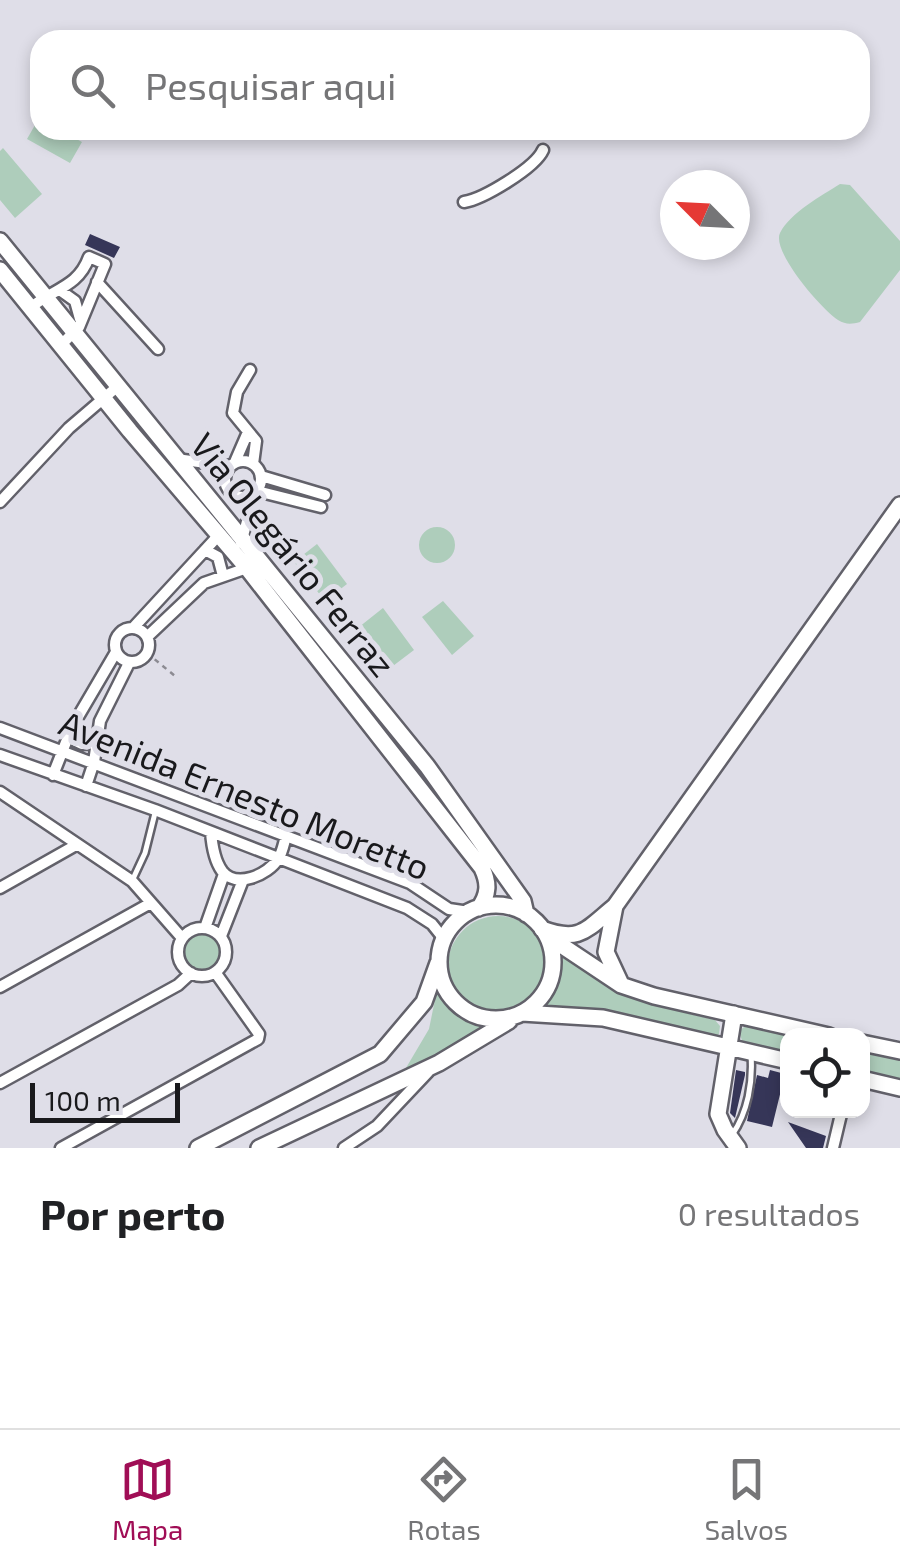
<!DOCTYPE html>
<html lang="pt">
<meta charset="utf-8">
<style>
body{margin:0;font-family:"Exo 2",sans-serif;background:#f2f2f2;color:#202124}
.controls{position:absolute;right:30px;bottom:30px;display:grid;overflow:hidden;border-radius:20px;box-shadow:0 5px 15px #0003}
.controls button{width:90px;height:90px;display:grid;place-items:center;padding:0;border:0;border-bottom:2px solid #e0e0e0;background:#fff;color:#202124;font:50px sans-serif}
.compass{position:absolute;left:660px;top:170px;width:90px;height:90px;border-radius:50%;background:#fff;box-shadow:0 5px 15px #0003;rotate:294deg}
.scale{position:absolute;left:30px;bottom:25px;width:150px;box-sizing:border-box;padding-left:10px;border:5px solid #19191c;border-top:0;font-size:28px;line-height:35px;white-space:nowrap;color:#19191c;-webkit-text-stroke:8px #dfdee8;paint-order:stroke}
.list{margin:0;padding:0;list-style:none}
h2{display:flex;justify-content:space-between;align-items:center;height:130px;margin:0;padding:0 40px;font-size:42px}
h2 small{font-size:32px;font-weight:400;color:#757577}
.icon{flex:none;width:55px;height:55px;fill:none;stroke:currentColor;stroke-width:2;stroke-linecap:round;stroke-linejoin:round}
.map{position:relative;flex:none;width:900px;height:1148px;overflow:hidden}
.search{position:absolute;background:#fff;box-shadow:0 5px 15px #0003;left:30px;right:30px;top:30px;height:110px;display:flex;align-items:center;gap:25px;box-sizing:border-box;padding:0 35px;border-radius:30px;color:#757577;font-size:38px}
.sheet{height:280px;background:#fff}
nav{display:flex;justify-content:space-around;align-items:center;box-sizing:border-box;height:140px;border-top:2px solid #e0e0e0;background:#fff;font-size:28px;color:#757577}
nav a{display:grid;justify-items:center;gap:5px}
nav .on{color:#a00e56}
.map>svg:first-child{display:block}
</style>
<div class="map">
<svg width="900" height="1148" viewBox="0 0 900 1148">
<rect width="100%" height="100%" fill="#dfdee8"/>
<path fill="#aecdbb" d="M39 118 40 130H60L82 142 70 163 27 139Z
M3 148 42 194 15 218 0 200V151Z
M840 184 850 185 900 241V270L860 322C852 324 846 325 838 320 822 310 771 251 780 233 791 212 821 196 840 184Z
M419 545a18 18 0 1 1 36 0a18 18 0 1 1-36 0Z
M317 544 347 584 325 601 294 562Z
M443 601 474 636 452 655 422 617Z
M383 608 414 650 385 672 354 631Z
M448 966a50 50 0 1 1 100 0a50 50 0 1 1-100 0Z
M184 952a18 18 0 1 1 36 0a18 18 0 1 1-36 0Z
M562 952C611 994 653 1005 715 1020L720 1026 719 1034 714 1038 543 1008C561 988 553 969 562 952Z
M439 980C451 1008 467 1021 498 1025L403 1073 429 1029Z
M748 1024 801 1035 788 1036 787 1055 743 1044 739 1031Z
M862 1050 900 1058V1080L863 1072Z"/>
<path fill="#363658" d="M90 234 120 247 114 258 85 245Z
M736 1070 745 1072V1075L735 1118 730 1113Z
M770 1070 785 1074 772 1127 747 1121 757 1075 768 1078Z
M788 1122 826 1136 823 1148H806Z"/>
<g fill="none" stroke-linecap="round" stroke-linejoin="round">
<g stroke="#62616a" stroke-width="10">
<path id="lane" d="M132 881 145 853 155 813
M732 1135C748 1112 753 1082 751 1055"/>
</g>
<g stroke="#62616a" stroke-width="15">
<path id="street" d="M464 202C483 199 535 168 543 150
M97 282 158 349
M61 291 75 301 80 319
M30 308C52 289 78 288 89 257L105 264 79 327 60 346
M250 370 237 392 233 413 256 441 253 464
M176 459 229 466
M225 479a18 18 0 1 1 36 0a18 18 0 1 1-36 0Z
M235 462 248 432
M261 476 325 495
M257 491 321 507
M0 502 69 428 118 386
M241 543 251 507V496
M205 550 218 557 223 576
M115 645a17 17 0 1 1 34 0a17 17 0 1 1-34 0Z
M133 628 218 536
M147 637 204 583 247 568
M0 728 410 883 449 909 469 912
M67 737 82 744 96 743
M0 755 155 810 407 908 432 924 444 939
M53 775 72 727 116 652
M86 786 94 762 100 721 129 663
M0 792 132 881 182 938
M211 832C212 845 214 860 222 871 236 889 268 875 278 859 282 854 284 843 286 836
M0 888 76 845
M178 952a24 24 0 1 1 48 0a24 24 0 1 1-48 0Z
M205 928 224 874
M221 936 243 880
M0 987 149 904
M0 1083 178 985 191 973
M61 1148 258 1039 259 1034 215 972
M344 1148 377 1126 428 1072
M833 1148 842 1110"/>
</g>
<g stroke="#62616a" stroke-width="20">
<path id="secondary" d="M0 241 427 766 523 901 526 914
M0 270 130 431 247 568 482 868C489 883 489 894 479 908
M439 962a57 57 0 1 1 114 0a57 57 0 1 1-114 0Z
M615 906 606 952 620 982
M542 929C580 943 586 930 615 906L900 505
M549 937 621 985 654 996 829 1036
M522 1013 603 1018 788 1061
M734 1014 718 1114 725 1130 738 1148
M862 1043 900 1051
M862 1079 900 1088
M198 1148 380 1054 424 1002 438 963
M259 1148 439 1063 509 1021"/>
</g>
<path stroke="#8c8b92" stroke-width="2.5" stroke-dasharray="5 5" stroke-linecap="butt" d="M147 653 175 676"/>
<use href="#lane" stroke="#fff" stroke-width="5"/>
<use href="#street" stroke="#fff" stroke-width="10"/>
<use href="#secondary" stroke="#fff" stroke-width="15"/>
</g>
<g text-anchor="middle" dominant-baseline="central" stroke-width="10" stroke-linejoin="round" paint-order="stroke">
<g font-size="35" fill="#19191c" stroke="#dfdee8">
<text transform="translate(294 554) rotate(51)">Via Olegário Ferraz</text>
<text transform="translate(245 794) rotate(22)">Avenida Ernesto Moretto</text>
</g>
</g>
</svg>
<div class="controls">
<button><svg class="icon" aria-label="locate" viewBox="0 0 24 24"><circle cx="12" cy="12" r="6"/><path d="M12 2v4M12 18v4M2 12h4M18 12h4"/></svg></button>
</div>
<svg class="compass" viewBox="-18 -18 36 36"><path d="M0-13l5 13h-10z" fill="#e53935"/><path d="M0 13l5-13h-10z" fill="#757577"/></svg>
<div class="scale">100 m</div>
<div class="search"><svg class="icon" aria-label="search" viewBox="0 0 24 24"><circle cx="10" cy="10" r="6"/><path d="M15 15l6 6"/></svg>Pesquisar aqui</div>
</div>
<section class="sheet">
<h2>Por perto<small>0 resultados</small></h2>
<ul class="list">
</ul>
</section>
<nav>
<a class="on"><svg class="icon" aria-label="map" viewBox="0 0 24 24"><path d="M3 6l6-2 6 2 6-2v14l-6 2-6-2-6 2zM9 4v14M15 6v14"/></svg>Mapa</a>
<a><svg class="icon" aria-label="directions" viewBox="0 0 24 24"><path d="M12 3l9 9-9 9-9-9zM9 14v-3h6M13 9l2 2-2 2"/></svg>Rotas</a>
<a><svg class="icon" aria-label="saved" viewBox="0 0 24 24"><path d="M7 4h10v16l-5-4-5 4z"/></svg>Salvos</a>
</nav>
